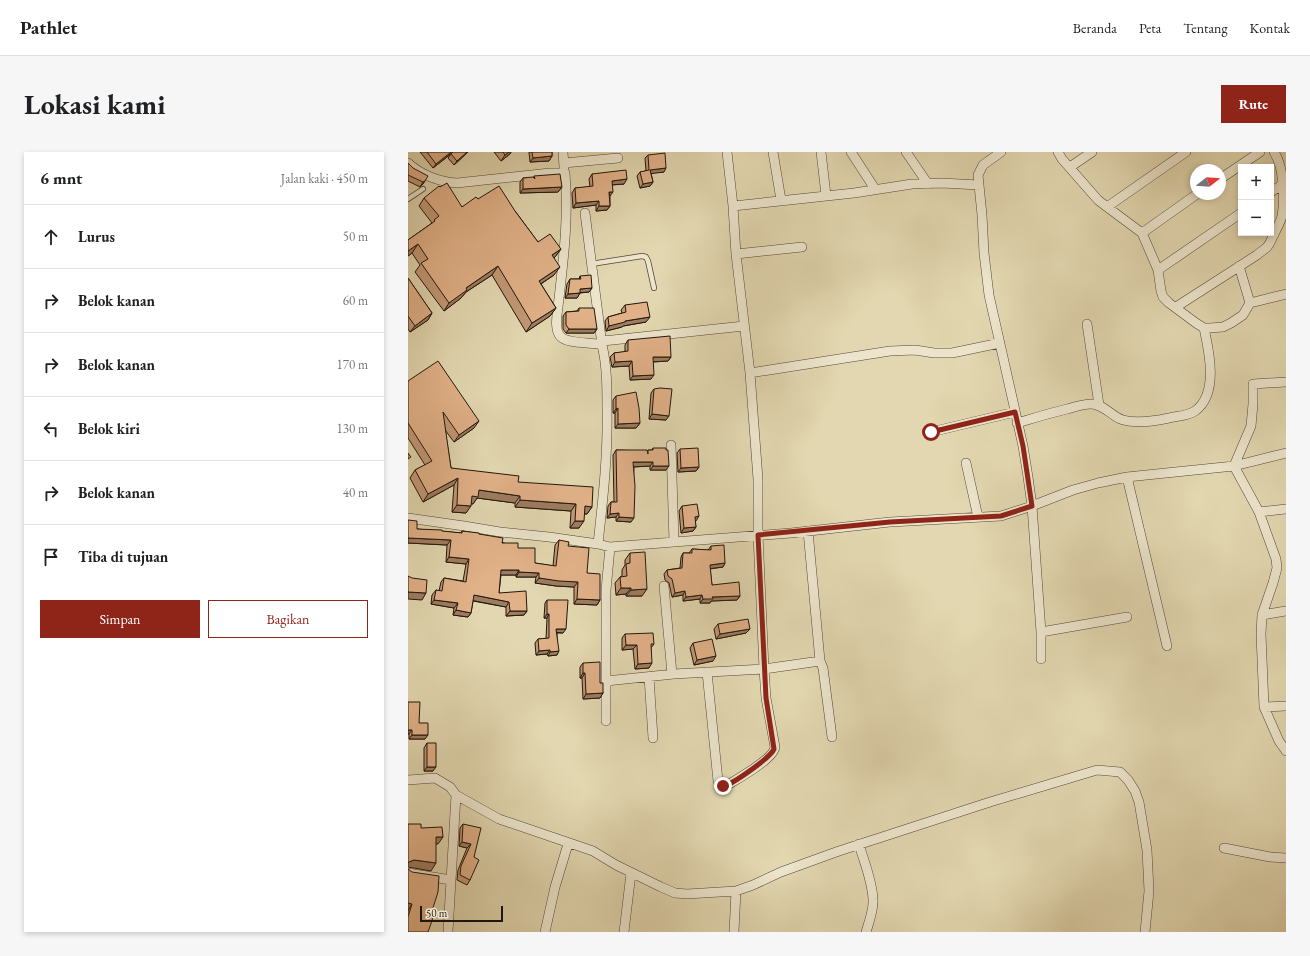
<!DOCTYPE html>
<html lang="id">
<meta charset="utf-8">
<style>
body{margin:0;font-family:"EB Garamond",serif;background:#f6f6f6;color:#202124}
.controls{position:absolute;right:12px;top:12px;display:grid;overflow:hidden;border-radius:0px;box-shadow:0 2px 6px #0003}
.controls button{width:36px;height:36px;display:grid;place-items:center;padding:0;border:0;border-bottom:1px solid #e0e0e0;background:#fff;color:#202124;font:20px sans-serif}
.compass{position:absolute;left:782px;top:12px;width:36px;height:36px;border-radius:50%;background:#fff;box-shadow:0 2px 6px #0003;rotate:73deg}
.scale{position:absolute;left:12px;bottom:10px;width:83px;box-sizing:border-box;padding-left:4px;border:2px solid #21170d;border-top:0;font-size:11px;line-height:14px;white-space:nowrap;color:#21170d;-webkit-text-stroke:3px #ece5cc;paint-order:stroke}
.stop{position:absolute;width:12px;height:12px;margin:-9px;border:3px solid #8f2418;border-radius:50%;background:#fff}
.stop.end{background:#8f2418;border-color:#fff;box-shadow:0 1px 4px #0008}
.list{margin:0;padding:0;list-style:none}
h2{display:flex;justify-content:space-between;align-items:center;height:52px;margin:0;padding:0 16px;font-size:17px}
h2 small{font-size:13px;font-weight:400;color:#757577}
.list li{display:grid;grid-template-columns:26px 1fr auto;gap:12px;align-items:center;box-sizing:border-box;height:64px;padding:0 16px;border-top:1px solid #e0e0e0}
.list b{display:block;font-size:15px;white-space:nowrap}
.list em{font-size:13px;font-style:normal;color:#757577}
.actions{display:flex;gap:8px;padding:12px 16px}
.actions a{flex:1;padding:9px 0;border:1px solid #8f2418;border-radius:0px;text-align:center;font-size:14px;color:#8f2418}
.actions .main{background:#8f2418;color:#fff}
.icon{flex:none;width:22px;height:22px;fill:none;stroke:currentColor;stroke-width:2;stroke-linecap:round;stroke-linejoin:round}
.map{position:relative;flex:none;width:878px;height:780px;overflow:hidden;border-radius:0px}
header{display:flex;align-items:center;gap:24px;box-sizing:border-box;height:56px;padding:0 20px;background:#fff;border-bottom:1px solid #e0e0e0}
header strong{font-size:19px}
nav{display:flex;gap:22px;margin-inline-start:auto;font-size:14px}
.intro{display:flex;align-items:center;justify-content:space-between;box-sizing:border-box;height:96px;padding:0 24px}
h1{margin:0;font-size:28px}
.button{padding:10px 18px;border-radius:0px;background:#8f2418;color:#fff;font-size:14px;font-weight:700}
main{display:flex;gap:24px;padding:0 24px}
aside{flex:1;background:#fff;border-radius:0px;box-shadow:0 2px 6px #0003}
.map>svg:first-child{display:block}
</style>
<header>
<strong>Pathlet</strong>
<nav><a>Beranda</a><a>Peta</a><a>Tentang</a><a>Kontak</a></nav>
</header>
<div class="intro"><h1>Lokasi kami</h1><a class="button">Rute</a></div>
<main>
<aside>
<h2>6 mnt<small>Jalan kaki · 450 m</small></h2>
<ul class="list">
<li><svg class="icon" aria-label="ahead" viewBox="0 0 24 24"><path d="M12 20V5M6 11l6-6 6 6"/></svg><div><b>Lurus</b></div><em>50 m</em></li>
<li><svg class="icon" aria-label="right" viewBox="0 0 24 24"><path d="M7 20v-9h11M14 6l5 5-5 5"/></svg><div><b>Belok kanan</b></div><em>60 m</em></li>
<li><svg class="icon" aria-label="right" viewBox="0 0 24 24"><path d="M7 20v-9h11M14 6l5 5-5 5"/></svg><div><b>Belok kanan</b></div><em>170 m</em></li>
<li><svg class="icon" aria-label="left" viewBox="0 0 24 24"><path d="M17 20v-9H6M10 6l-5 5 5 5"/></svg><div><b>Belok kiri</b></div><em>130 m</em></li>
<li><svg class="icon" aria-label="right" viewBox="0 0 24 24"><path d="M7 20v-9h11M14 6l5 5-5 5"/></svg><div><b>Belok kanan</b></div><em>40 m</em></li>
<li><svg class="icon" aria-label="arrive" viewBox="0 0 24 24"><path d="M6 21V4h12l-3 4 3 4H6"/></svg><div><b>Tiba di tujuan</b></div></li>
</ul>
<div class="actions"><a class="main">Simpan</a><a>Bagikan</a></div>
</aside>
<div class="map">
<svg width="878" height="780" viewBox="0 0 878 780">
<rect width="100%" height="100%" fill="#e2d7b0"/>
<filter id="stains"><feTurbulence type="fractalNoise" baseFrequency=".005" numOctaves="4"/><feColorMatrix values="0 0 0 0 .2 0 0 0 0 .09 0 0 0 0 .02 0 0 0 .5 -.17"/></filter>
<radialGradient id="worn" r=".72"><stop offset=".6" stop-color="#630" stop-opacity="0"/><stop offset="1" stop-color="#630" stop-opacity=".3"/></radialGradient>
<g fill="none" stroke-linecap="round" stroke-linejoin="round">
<g stroke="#514736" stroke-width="6">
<path id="service" d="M0 47 15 37
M183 112 234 104 238 105 240 109 246 136"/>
</g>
<g stroke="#514736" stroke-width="10">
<path id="minor" d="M155 0 156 15
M365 0 373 48
M413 0 418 43
M443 0 467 37
M498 0 520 32
M593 0 575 13 570 23 574 63 576 101 581 143 615 294 620 325 624 354 633 480V507
M650 0 654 7 690 48 699 55 734 81 750 118 753 139 755 145 761 151 788 171 796 176H802L815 175 823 171 835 163 842 151 831 114
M0 11C13 23 32 30 49 31L142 21H157C161 66 155 111 150 155 149 163 146 179 153 185 160 192 184 190 194 193 199 214 199 235 199 257 200 302 195 347 190 392
M156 11 210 6
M662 15 684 0
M812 27 852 0
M863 40 875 32
M325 54 446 41 504 32 534 31 571 33
M699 55 778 0
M177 61 194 193
M734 81 789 42
M328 102 394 95
M750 118 833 61
M842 151 878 142
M768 155 849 103C852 100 856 98 859 95 862 92 863 88 865 84 868 78 872 71 874 64 877 47 876 15 866 0
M679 172 691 253
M195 189 336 174
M342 221 482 199 507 198 526 201H544L592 191
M878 230 845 232V252L843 274 826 314 878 301
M609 271C626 266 642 261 659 257 667 255 675 252 683 252 696 252 704 265 715 268 729 272 747 269 761 266 769 264 780 264 787 259 811 242 801 199 796 176
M523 280 607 260
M263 293 266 390
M558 311 570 365
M719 325 759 494
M851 360 878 357
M0 366 56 374 92 380 141 385 190 392 202 395 383 381 482 370 593 364 624 354 665 338 690 331 719 325 826 314 851 360 868 407 869 416 865 431 854 463 853 482 856 555 871 589 878 599
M400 379 412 509 415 516 424 585
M202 395 198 438V529L266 522 356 517 412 509
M256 434 264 522
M854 463 878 459
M633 480 719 465
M299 520 310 629 315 634H318C329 627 366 607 367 595L358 546 356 517 350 383V327L342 221 328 102 325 54 319 0
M241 525 245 586
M198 529V569
M856 555 878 554
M0 628 27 626 42 635 48 643 91 667 185 699 208 713 253 735 267 741 279 742 328 739 345 733 373 720 431 699 582 650 689 618 712 620 720 628 727 639 731 650 739 698 741 739 737 780
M451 692C456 710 464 728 465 747 466 757 461 770 458 780
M816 696 862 705 878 706
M0 721 43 728
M40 780 48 643
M137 780 147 735 160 692
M216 780 223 721
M326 780 328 739"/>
</g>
<use href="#service" stroke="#ece5cc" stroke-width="4.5"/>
<use href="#minor" stroke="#ece5cc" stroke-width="9"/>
</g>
<path fill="#c29875" stroke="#21170d" d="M12 0H60L46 13 40 6 43 2 25 16Z
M86 0H103L102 2 93 9Z
M121 0H144V4L141 9 122 10Z
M240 3 256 20 243 21 245 30 242 34 232 36 229 24 232 20 238 19 237 6Z
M0 11 17 29 14 33 12 35 0 29Z
M184 22 216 32 204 33 202 44V54L199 58 188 59V53L165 56 164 41 167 36 182 35 181 27Z
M126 24 154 35 150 40 112 41V30L115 26H126Z
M16 46 54 55 70 47 107 59 130 90 153 97 146 106V123L133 132 148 156 142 164 118 180 84 123 58 140 53 146 36 159 7 120 12 113 4 101 0 104V88L24 71 11 54Z
M172 124 184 136 181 140 172 141 169 146H157L159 132 162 127H171Z
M0 126 24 161 20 168 2 180 0 177Z
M217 153 238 170 215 174 214 175 198 179 197 169 200 165 214 161 213 158Z
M171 156 189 177 186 181H158L155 177V164L158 160 169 159Z
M220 188 263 205 260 209 245 210 243 227 222 228 221 214 204 215 202 205 206 201 217 200V193Z
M0 229 66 276 46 290 37 278 43 316 110 330 184 355 179 362H176L171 376H162L163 359 107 355V351L69 346 65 352H63L58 361 44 360 46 333 15 350 2 326 7 318 17 313 0 286Z
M246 237 258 268 241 267 243 241Z
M208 244 232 271 228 276H207V261H205V248Z
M245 296 258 318H242V314L226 315 223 370 208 369V365L199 366 200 354 203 350H206L205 303 208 298 239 299 240 298H244Z
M272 297 291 315 288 319 270 320 269 301Z
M274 354 288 369H287L288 375 285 379 273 381 271 359Z
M0 368 9 377 53 381 54 379 71 382 110 396 127 411 145 414 147 393 151 388 160 394 179 421 192 448 189 453 166 452V435L148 434 127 431 128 425H108V423H93L91 441 119 459 116 463 98 464V455L65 449 63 461 60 465 45 463 46 456 23 452 24 443 28 438 31 439 33 430 36 426 55 429 58 412 38 410 39 393 0 391Z
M303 394 317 411 315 415 302 417 304 433 332 444 329 448 303 449 302 451H292V447L275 449V443L264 445 261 431 257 428 256 422 259 418 272 416 273 405 275 401H281L284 397 300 398Z
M222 401 234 444H218V442L208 443 207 431 212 425 214 424V418L217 413V408Z
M139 448 155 481H149V503L140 504 139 502 128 503 127 491 130 487H138L139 466H136L137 451Z
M310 472 342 477 338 481 308 487 306 477Z
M217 482 246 492 243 496 241 516 227 517 225 497 214 498V486Z
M285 491 305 509 286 513 282 496Z
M175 511 192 531 195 541 192 546 175 547 174 526H172V515Z
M0 550 11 571 17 587H1V582H0Z
M19 591 25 619H16V596Z
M55 672 66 705 62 728 59 733 49 728 50 718 59 696 51 694 52 676Z
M0 717 23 762 0 780Z"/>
<path fill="#9e7c5f" stroke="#21170d" d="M43 0H45L25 16 28 12Z
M59 0H60L46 13 49 9Z
M101 0H103L102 2 93 9 97 3Z
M144 4 141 9 122 10 125 6Z
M258 16 256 20 240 22 242 18Z
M219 27 216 32 201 33 204 29Z
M17 29 14 33 12 35 15 30Z
M245 30 242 34 232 36 235 32Z
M154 35 150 40 112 41 115 37Z
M201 40H205L202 44Z
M191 49 188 53 165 56 168 51Z
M191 54H202L199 58 188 59Z
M10 92 4 101 0 104V99Z
M153 97 147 105 138 112 144 103Z
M90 114 84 123 58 140 53 146 36 159 41 151 58 136Z
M152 115 146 123 125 137 131 129Z
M184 136 181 140 168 141 172 137Z
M172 141 169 146H157L160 142Z
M148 156 142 164 118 180 124 171Z
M24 161 20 168 2 180 7 174Z
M242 165 238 170 215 174 214 175 198 179 201 174 217 169Z
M161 177H189L186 181H158Z
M245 205H263L260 209 242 210Z
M224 209 221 214 204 215 207 210Z
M246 223 243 227 222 228 225 224Z
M210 256 207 261H205L208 257Z
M244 262 261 264 258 268 241 267Z
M71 269 66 276 46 290 51 283Z
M232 271 228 276H207L210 272Z
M225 310H245L242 314 222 315Z
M245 314H261L258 318H242Z
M291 315 288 319 270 320 273 316Z
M50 326 46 333 15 350 20 342Z
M71 338 112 344 107 351 69 346 65 352 59 351 64 344Z
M112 348 168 352 163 359 107 355Z
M49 353 63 354 58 361 44 360Z
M177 354 184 355 179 362 172 361Z
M211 361 208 365 199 366 202 362Z
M291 364 288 369H284L287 365Z
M211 365 226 366 223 370 208 369Z
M167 369H176L171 376H162Z
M288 375 285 379 273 381 276 376Z
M0 386 43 388 39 393 0 391Z
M41 405 61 407 58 412 38 410Z
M317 411 315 415 299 417 302 413Z
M93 418H111L108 423H90Z
M111 420 131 421 128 425H108Z
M131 426 170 430 166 435 148 434 127 431Z
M213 436H223L218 442 208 443Z
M239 437 234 444H218L223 438Z
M277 439 275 443 264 445 267 441Z
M0 440 18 441 14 448 0 447Z
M66 443 101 450 98 455 62 448Z
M294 443 292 447 275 449 278 445Z
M332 444 329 448 303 449 302 451H292L295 447 304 445Z
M169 447 192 448 189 453 166 452Z
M26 448 50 451 46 456 23 452Z
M48 458 63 461 60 465 45 463Z
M102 459H119L116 463 98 464Z
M139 462H141L139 466H136Z
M148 477H158L155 481 145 480Z
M342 477 338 481 308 487 312 482Z
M218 493H229L225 497 214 498Z
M142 498 139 502 128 503 131 499Z
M151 499 149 503 140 504 142 500Z
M308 504 305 509 286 513 289 508Z
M244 511 241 516 227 517 230 512Z
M175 521H177L174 526H172Z
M195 541 192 546 175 547 178 542Z
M0 578H4L1 582H0Z
M4 583H20L17 587H1Z
M19 615H28L25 619H16Z
M28 685H35L30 692H23Z
M54 690 63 692 59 696 51 694Z
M6 708 28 711 23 719 0 715V711L1 710Z
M0 751 4 752 0 759Z"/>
<path fill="#e1b188" stroke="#21170d" d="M19 0H43L28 12Z
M45 0H59L49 9 43 2Z
M95 0H101L97 3Z
M124 0H144V4L125 6Z
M257 1 258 16 242 18 245 30 235 32 232 20 241 18 240 3Z
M0 11 5 16 20 24 17 29 15 30 0 23Z
M218 18 219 27 204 29 205 40H201L202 54H191V49L168 51 167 36 185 34 184 22Z
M152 22 154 35 115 37V26L125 25 127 27 126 24Z
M39 31 54 55 68 45 70 47 91 34 107 59 130 90 142 82 153 97 144 103 152 115 131 129 148 156 124 171 90 114 58 136 59 138 41 151 13 111 20 107 10 92 0 99V88L27 69 26 68 31 64 16 46 31 34 32 35Z
M183 123 184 136 172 137V141L160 142 162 127H173L172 124Z
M0 126 24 161 7 174 0 164Z
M239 150 242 165 217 169V170L201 174 200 165 218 160 217 153Z
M171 156H186L189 177H161L158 173V160L171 159Z
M262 184 263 205H245L246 223 225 224 224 209 207 210 206 201 220 199V188Z
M30 209 71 269 51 283 35 260 43 316 111 324 110 330 185 335 184 355 177 354 176 369H167L168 352 112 348V344L71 338 70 345 64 344 63 354 49 353 50 326 20 342 7 318 24 309 0 271V229Z
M252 236 264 237 261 264 244 262 246 237Z
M228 240 231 256 232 271 210 272V256L208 257V244Z
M245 296H258V298H260L261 314H245V310H225L227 334 226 366 211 365V361L202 362 203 350H209L208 298H239L240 302V298H245Z
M290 296 291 315 273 316 272 297Z
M0 301 3 305 0 307Z
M289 352 291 364 287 365 288 375 276 376 274 354Z
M0 368 9 369V377L34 378V379L54 381V379L71 381V382L95 386 94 391H110V396H127V411L148 414 151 388 161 390 160 394 181 396 179 421 192 422V448L169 447 170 430 151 429 131 426V421L111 420V418H93L91 441 118 439 119 459H102L101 450 66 443 63 461 48 458 50 451 26 448 28 438 34 439 36 426 58 430 61 407 41 405 43 388 0 386Z
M316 393 317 411 302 413 304 433 331 430 332 444 304 445 305 447H295L294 443 278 445 277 439 267 441 264 427 260 424 259 418 274 416 275 401H284V397L303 398V394Z
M237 400 239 437 223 438V436H213L212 425 219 424 218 412 222 411V401Z
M0 424 4 426 19 428 18 441 0 440Z
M139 448H160L158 477H148L151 499 142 500V498L131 499 130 487 141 486V462H139Z
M340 467 342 477 312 482 310 472Z
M245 481 246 492H243L244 511 230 512 229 493H218L217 482Z
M304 487 308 504 289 508 285 491Z
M192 510V531H195V541L178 542 177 521H175V511Z
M0 550H12L11 571H20V583H4V578H0Z
M19 591H28V615H19Z
M0 672H13V676L34 675 35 685H28V711L6 708 1 710 0 711Z
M55 672 73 676 66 705 71 708 62 728 52 723 53 714 63 692 54 690Z
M0 717 4 720 31 724 30 740 23 762 26 763 20 780H0V765L4 752 0 751Z"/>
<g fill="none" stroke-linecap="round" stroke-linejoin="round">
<path stroke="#8f2418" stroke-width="5" d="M315 634C324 633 363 605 366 597L358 546 350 383 482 370 593 364 624 354 615 294 607 260 523 280"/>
</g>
<rect width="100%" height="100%" filter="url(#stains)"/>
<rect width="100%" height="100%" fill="url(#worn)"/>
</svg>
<div class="controls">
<button>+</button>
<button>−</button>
</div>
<svg class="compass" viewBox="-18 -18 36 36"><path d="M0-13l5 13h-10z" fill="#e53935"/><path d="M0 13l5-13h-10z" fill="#757577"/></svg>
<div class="scale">50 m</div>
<div class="stop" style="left:523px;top:280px"></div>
<div class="stop end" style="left:315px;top:634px"></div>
</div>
</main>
